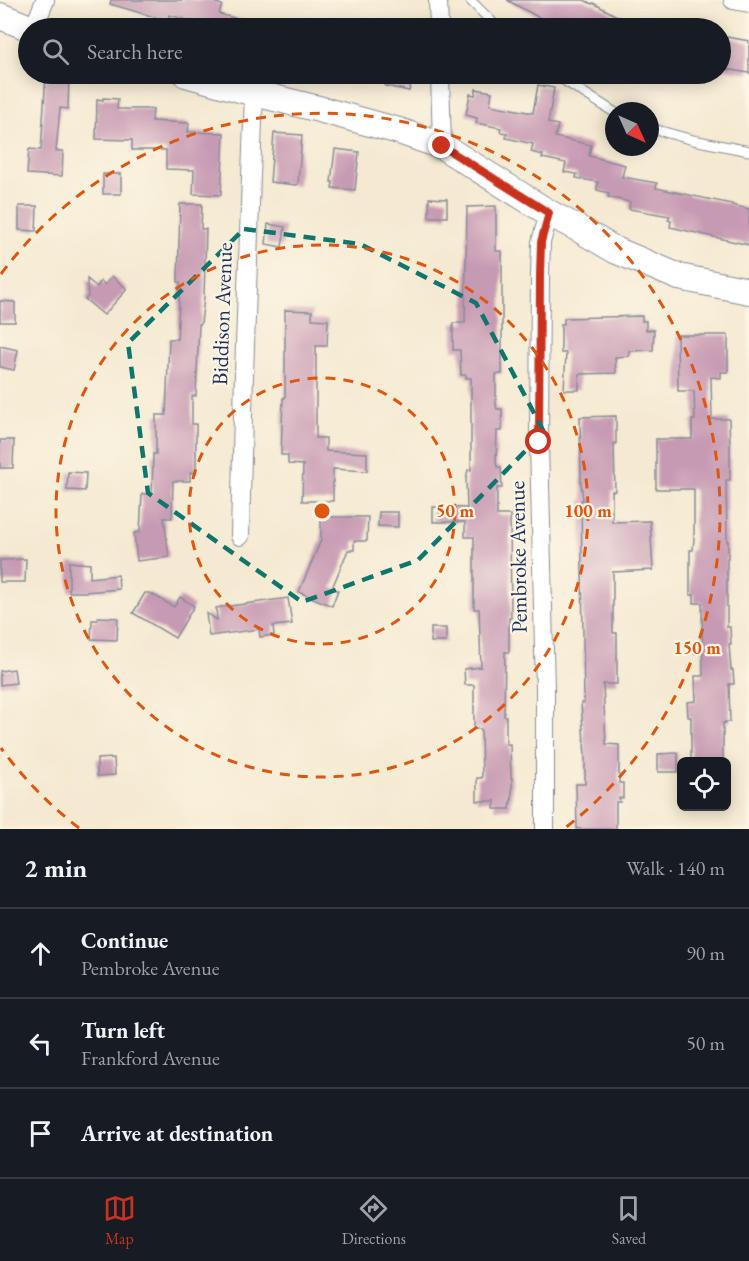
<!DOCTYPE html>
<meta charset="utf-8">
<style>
body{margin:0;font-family:"EB Garamond",serif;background:#20242c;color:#f1f3f6}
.controls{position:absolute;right:18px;bottom:18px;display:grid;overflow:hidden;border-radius:9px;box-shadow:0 3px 15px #0003}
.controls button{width:54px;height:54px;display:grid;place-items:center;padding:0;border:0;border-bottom:2px solid #363941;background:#171b24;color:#f1f3f6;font:30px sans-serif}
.compass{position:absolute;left:605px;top:102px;width:54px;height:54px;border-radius:50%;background:#171b24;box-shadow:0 3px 15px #0003;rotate:135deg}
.stop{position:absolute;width:18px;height:18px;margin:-14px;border:4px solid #c8321e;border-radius:50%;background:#fff}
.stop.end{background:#c8321e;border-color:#fff;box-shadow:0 2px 6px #0008}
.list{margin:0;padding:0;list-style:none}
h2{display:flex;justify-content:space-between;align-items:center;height:78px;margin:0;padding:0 24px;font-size:26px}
h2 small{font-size:20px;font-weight:400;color:#9ea1a6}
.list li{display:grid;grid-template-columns:39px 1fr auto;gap:18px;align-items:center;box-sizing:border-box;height:90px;padding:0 24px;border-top:2px solid #363941}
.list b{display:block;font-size:22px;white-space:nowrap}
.list p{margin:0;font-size:20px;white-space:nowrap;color:#9ea1a6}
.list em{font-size:20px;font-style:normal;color:#9ea1a6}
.icon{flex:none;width:33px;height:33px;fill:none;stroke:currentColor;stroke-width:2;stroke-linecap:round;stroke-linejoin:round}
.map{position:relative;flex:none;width:749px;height:829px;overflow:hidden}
.search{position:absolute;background:#171b24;box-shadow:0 3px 15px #0003;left:18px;right:18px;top:18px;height:66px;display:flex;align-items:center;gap:15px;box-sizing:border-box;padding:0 21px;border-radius:33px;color:#9ea1a6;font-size:22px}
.sheet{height:348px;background:#171b24}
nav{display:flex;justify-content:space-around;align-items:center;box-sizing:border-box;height:84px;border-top:2px solid #363941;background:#171b24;font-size:16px;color:#9ea1a6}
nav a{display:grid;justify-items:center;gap:3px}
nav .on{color:#c8321e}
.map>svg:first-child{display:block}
</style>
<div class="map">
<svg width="749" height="829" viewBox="0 0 749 829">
<rect width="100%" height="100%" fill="#fcf5e5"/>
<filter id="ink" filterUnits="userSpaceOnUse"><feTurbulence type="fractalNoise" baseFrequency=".0167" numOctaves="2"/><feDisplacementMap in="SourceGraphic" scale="12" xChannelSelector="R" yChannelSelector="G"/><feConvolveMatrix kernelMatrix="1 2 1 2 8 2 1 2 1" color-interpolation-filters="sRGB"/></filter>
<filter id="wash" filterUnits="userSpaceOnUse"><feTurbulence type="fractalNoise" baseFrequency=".008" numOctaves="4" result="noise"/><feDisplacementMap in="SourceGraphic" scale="24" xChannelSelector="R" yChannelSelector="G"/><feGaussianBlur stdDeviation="1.35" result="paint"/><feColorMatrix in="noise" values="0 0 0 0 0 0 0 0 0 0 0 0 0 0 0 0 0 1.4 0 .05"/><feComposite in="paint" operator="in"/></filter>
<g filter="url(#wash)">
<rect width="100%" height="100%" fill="#f5ead1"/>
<g id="blocks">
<path fill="#c79ab3" d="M111 0H217L216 3 222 5 219 14 257 24 256 28H205V25L169 15 168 21 110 4Z
M507 0H584L592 4 593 3 639 28H558Z
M727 37 749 41V73L720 68 725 41H726Z
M46 74 69 75 68 109 60 108 56 151H63L62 176 27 174 29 149 41 150Z
M389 74H414L409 91 385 86Z
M538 85 554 88 548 123 558 125 555 137 591 145 589 156 625 165 622 177 657 183 656 188 732 204V205L749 209V245L670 227 671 221 668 220 670 216 629 209 630 202 608 197 609 193 597 190 598 182 576 178 577 174 564 172 566 163 542 158 543 155 531 152 533 144 506 138 507 133 500 132 501 128 476 123 477 118 466 115 470 94 475 95 476 89 492 92 490 105 533 113Z
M103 98 118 99 117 109H153L152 121 189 123 188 132 224 133 221 195 193 194 194 170 166 169V150H132V140L96 139 97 99 103 100Z
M274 133 302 135 298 184 296 185 270 182Z
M335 149 359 152 355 190 332 188 333 182H331Z
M103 174H121V194H103Z
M429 198 447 199V217H429Z
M180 204H202L201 229H206L204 297 201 324H199L196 396H192V424H196V473L190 472V481H173L172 518H164L169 557 137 561 134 533 140 532 142 494H152L153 454H156V415H166L169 339H177L180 282H178Z
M19 206H37L36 231 19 230Z
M496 206V251H502V374H496V406L497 409H502V431H497L496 462 497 467H501L502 488H497V515H510L511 618H509V652H505L504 716H506V744H510L511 778H512V800H511L510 809H494L495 801H477V778H482L481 729H474V685H465L464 669 481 667 479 609H474V537H465V522H433V507L467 508 466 479 468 470H471V378H466V375H461L460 350H453V323H465L467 207Z
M268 224 285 227 282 247 266 244Z
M112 276 127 289 104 315 85 299 88 297 87 279 97 287 101 281 105 285Z
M0 301 15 302V322H0Z
M285 310 312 311V319L328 320 327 346H316V438H326V451L367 453V471L333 469V501H302L303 465 288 464V455H281L283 398H285Z
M642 316V321H646V330H654L653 350 629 351V356L615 357 616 373 579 374V390H564L566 353H561V324H564V318Z
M677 335H728V372H721V378L711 377 712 419H729L730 446V480H726L727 541H728V558H727V627H730L731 644H729L731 670H733L734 684H729L730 722H725V723H723V762H691V717H688L687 702 696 701 695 676H703L702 603H694V595H690V550H693L694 538V489H656V439H692V420H695L694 391H678Z
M0 346 18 350 14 370 0 367Z
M616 416V444H614L615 491H612V522L650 521 653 570 613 572V633H617V684H603L606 744 619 745V783H623V798H619L620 802H616V829H577L576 784H585V756L581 703H584L581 500H583L581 483 580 417Z
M0 440H14L13 468H0Z
M68 472 86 473 85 491 67 490Z
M379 512H398V527L378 526Z
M321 517H368L367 541H354V550H348L332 588 338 590 332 606 299 592 321 540Z
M26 559 25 582H0V560Z
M69 562 90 564V578L118 575 119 589 85 592H69Z
M145 593H150L174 607 180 597 194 606 175 638 133 613Z
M288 598 292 624 273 626 274 635 260 637 259 629 209 636 206 613 217 620 216 608Z
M98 617 118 618 117 640 91 639 92 620H98Z
M431 628H446V642H431Z
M14 669 16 683 0 685V671Z
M678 753V772H658V754Z
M114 758 115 775 97 776V759Z"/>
</g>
</g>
<g filter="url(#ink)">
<use href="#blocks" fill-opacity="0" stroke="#888c98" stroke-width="1.5"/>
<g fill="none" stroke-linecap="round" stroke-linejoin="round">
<g stroke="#888c98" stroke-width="11">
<path id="lane" d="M470 0 498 28
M554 74 614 112
M650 128 693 140 749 151"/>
</g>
<g stroke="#888c98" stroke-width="20">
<path id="street" d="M438 0 439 28
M733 0 749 3
M34 28 45 0
M440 74 442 146
M240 536 244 373 254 93
M545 829V690L539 442 540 276 541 242 549 213"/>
</g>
<g stroke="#888c98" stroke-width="28">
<path id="secondary" d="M0 16 30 28
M186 74 254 93 315 108 399 131 442 146 549 213 579 229 615 250 679 277 749 291"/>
</g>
<use href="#lane" stroke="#fff" stroke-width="9"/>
<use href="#street" stroke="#fff" stroke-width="18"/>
<use href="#secondary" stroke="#fff" stroke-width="26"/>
</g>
</g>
<g fill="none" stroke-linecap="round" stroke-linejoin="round" filter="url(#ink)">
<path stroke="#c8321e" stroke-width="8" d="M442 146 549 213 541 242 540 276 539 442"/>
</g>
<path fill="none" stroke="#0f766e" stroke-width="4.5" stroke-dasharray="12 8" stroke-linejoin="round" d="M244 229 360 244 476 303 544 432 418 560 302 602 148 493 128 343Z"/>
<g fill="none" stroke="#de5710" stroke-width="3" stroke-dasharray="10 8">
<circle cx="322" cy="511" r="133"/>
<circle cx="322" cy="511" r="266"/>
<path d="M79 828A399 399 0 0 1 1 748M1 274A399 399 0 1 1 565 828"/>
</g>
<g text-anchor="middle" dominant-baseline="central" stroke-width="4.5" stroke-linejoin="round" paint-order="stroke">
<g font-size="22" fill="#1b2f5e" stroke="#fcf5e5">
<text transform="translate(222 314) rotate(-88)">Biddison Avenue</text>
<text transform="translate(518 557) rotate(-91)">Pembroke Avenue</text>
</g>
</g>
<circle cx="322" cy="511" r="9" fill="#de5710" stroke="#fcf5e5" stroke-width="3"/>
<g font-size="18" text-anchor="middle" font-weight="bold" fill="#de5710" stroke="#fcf5e5" stroke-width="4.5" stroke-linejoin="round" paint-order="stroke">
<text x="455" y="517">50 m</text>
<text x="588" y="517">100 m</text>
<text x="697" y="654">150 m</text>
</g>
</svg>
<div class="controls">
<button><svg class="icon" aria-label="locate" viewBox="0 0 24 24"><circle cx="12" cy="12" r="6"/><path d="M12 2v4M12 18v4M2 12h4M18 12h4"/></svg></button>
</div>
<svg class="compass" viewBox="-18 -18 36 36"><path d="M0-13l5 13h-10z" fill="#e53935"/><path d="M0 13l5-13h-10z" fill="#9ea1a6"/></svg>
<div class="stop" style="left:539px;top:442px"></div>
<div class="stop end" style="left:442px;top:146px"></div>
<div class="search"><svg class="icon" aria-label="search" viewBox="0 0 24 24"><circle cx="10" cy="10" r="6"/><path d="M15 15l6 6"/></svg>Search here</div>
</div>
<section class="sheet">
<h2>2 min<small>Walk · 140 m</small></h2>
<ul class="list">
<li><svg class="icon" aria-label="ahead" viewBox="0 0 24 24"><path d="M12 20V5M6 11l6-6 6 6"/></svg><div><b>Continue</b><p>Pembroke Avenue</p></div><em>90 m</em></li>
<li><svg class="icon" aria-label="left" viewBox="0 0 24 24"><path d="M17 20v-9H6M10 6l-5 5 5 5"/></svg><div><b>Turn left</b><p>Frankford Avenue</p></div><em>50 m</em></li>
<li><svg class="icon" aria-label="arrive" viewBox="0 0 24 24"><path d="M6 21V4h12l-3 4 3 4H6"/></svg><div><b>Arrive at destination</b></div></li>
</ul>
</section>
<nav>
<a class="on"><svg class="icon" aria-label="map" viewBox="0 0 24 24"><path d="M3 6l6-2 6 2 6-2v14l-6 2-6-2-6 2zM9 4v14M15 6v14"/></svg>Map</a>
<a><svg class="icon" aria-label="directions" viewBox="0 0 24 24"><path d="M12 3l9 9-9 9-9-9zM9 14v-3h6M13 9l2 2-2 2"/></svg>Directions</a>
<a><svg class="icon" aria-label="saved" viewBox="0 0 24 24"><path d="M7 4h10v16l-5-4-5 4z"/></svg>Saved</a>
</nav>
